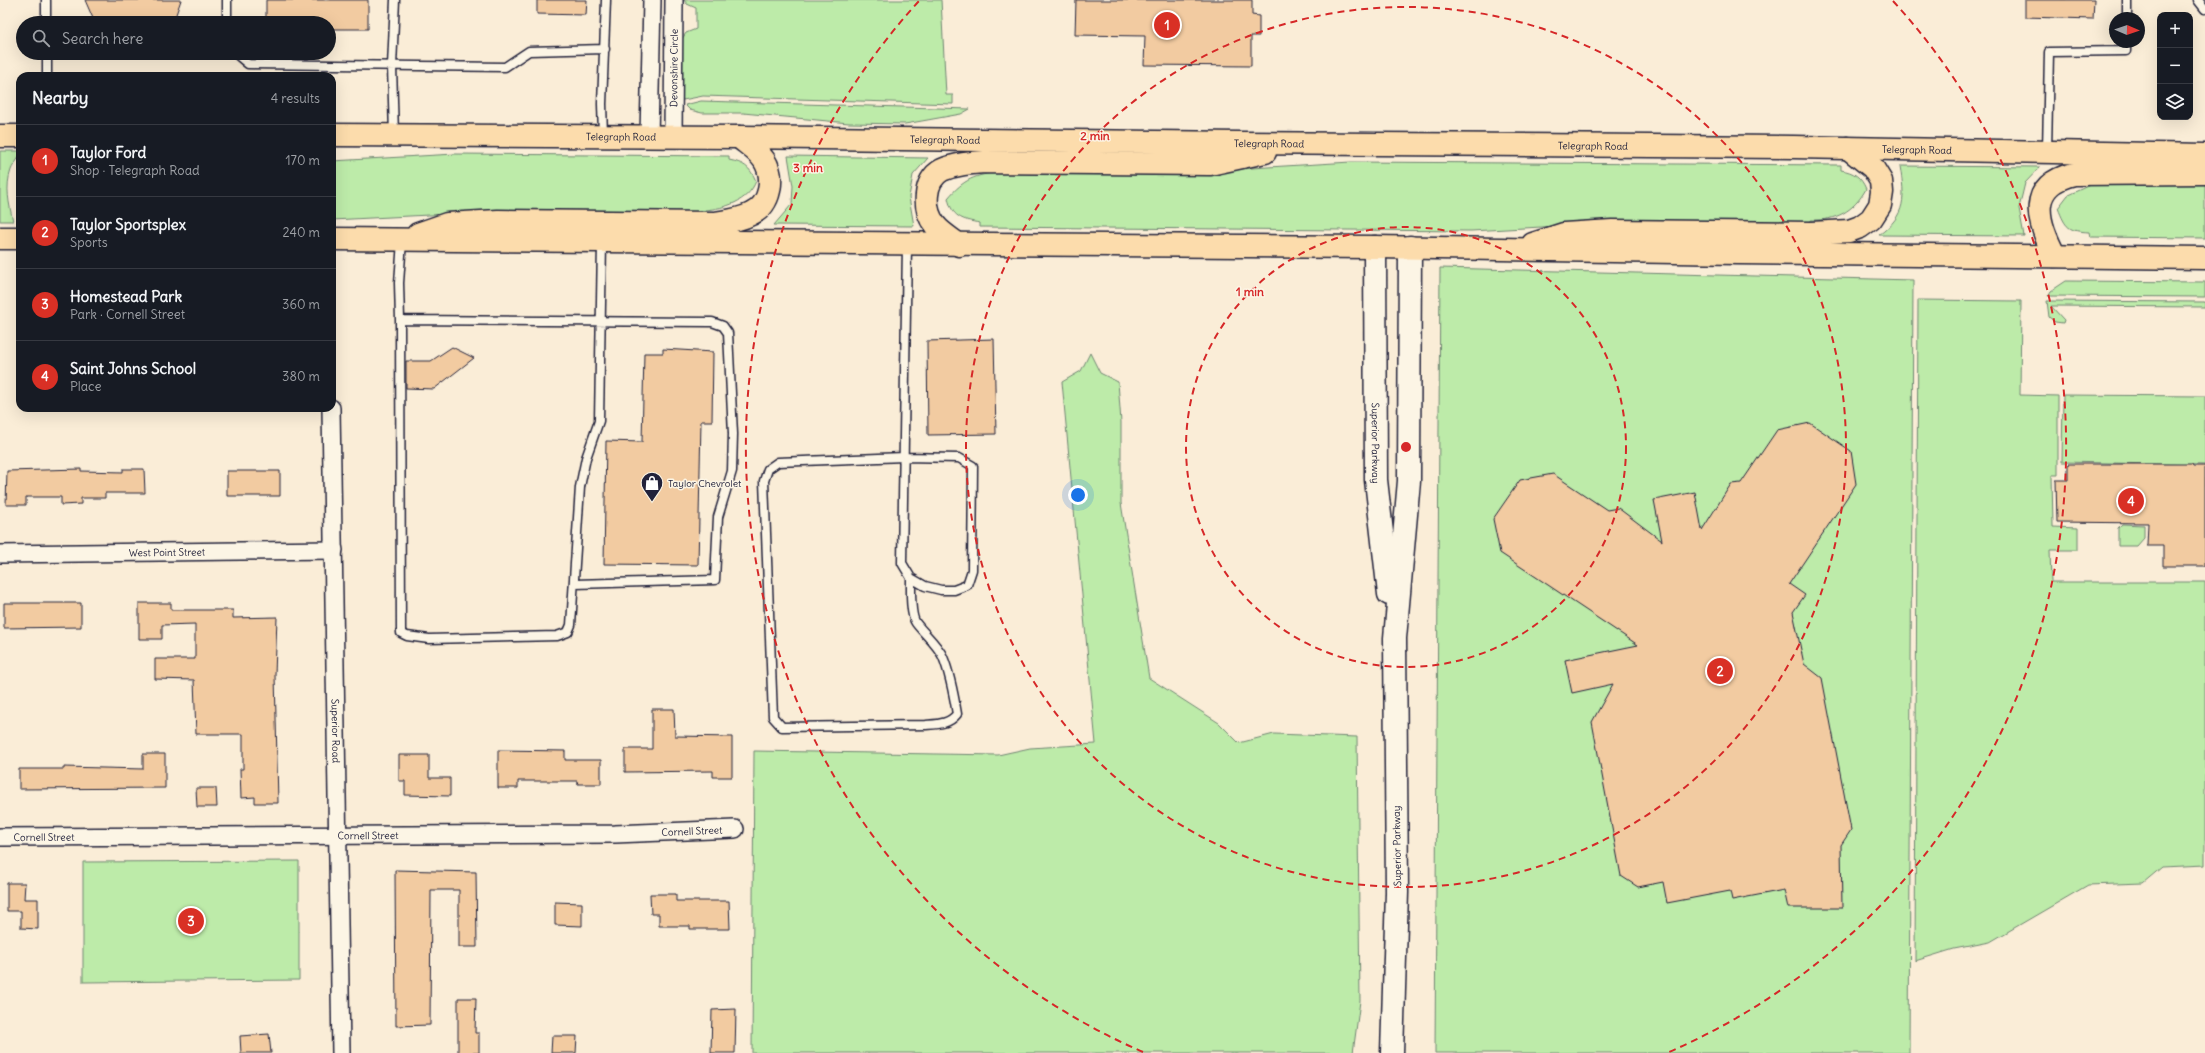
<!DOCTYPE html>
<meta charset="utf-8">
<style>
body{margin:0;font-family:Delius,sans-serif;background:#242831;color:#f1f3f6}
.controls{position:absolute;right:12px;top:12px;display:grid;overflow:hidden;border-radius:8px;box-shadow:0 4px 16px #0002}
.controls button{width:36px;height:36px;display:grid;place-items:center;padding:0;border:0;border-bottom:1px solid #363941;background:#171b24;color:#f1f3f6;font:20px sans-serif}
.compass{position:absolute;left:2109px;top:12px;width:36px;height:36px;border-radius:50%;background:#171b24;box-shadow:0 4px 16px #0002;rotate:92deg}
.you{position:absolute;left:1078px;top:495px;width:14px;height:14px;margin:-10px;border:3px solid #fff;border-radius:50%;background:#1a73e8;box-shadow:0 0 0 6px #1a73e833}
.badge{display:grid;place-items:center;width:26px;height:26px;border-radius:50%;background:#d93025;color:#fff;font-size:13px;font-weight:700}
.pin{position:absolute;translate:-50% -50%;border:2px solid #fff;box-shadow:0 1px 4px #0006}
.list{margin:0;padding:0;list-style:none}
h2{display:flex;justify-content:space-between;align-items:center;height:52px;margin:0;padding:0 16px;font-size:17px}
h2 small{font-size:13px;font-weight:400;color:#9ea1a6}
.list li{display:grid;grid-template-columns:26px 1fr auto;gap:12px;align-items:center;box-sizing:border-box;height:72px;padding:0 16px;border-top:1px solid #363941}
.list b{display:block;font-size:15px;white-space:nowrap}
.list p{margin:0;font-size:13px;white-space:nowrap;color:#9ea1a6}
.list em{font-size:13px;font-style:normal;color:#9ea1a6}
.icon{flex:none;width:22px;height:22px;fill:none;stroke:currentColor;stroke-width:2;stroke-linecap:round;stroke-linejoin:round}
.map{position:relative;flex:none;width:2205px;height:1053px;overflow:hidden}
.search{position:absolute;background:#171b24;box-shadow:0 4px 16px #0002;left:16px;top:16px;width:320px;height:44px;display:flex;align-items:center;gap:10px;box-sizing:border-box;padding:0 14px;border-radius:22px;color:#9ea1a6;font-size:15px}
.panel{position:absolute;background:#171b24;box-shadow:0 4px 16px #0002;left:16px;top:72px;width:320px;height:340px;border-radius:12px}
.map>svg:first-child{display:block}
</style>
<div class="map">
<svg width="2205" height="1053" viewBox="0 0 2205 1053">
<rect width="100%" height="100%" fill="#faedd7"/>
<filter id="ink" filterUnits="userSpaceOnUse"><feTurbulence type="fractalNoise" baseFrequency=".025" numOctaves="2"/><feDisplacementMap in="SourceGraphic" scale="8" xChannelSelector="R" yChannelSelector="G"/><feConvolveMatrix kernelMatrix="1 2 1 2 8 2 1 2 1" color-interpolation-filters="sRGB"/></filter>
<g filter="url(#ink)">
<path fill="#bdeba9" stroke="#708672" d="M684 0H941L946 95H953V104L703 96 683 100 681 95 682 39 686 33 696 29V8L687 4Z
M701 101 970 109 961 114 905 124 849 123 743 113H702L690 110 685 105Z
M0 151H20C20 160 14 162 11 170 5 187 9 204 13 221H0Z
M455 154 729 156V160C744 163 750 167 756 181 748 202 725 208 705 210V214L507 211 332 220V161Z
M788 156 928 158 913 175 909 197 914 226 774 225 792 204 793 186Z
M1351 162 1841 165V170C1854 172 1861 177 1866 189 1854 211 1836 221 1811 220L1810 225 1612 223 1471 231 980 227V223C962 220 952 217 948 198 964 179 975 175 1000 172L1235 169Z
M1900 166 2040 167 2025 183 2019 208 2024 236 1879 235C1907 214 1905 198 1900 166Z
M2205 179V238L2090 237 2089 232C2068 231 2066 228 2058 208L2068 195 2090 185Z
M1440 268 1913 280 1909 1053H1435Z
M2066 281 2205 282V297L2048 296 2051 291Z
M1918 300 2021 301 2020 395 2058 396V475H2052L2053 527 2078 528V550H2050L2051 582H2205V865L2162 867 2143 883 2088 885 1990 942 1954 949 1915 961Z
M2047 301 2205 302V307L2051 306 2064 320 2063 323 2055 322 2049 317Z
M1090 353 1100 373 1118 382 1121 422V503L1149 678 1219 723 1239 743 1274 734 1357 737 1360 1001 1353 1053H752L754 751 998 755 1030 748 1096 744 1062 382 1081 371Z
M2063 395 2205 396V465L2062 462Z
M2122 524 2144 525V538L2137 546H2118V528Z
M299 861V980L83 982V862Z"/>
<path fill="#f2cba1" stroke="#22223b" d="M85 0H181L173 23H95Z
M266 0H368V29H329V23H266Z
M537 0H587L586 15 537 14Z
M1076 0H1252V15L1259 16V36H1251V66L1144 65 1145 36 1075 35Z
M2025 0H2094L2093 19 2025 17Z
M994 339 996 434 928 435 927 341Z
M452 347 474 358 434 389 406 388V361H431Z
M663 349 713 352 712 421H701L698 565 604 564 606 441 642 442 644 353H663Z
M1810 423 1851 451 1856 484 1789 584 1805 595 1793 612 1804 664 1822 678 1851 830 1841 845 1842 908H1788L1784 890 1732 900 1730 891 1667 903 1663 882 1638 887 1621 876 1592 722 1613 684 1572 693 1565 660 1638 645 1500 553 1493 519 1520 480 1553 474 1607 510 1618 508 1662 541 1654 500 1695 492 1702 530 1731 484 1741 483 1777 430Z
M2068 464H2192L2193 466H2205V566H2163V546H2147L2148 523 2057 522 2056 480H2068Z
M81 469V471L123 472V469H144L145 493H105V498H81V504L61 505V497H26V505H6L7 471Z
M227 471H280V496H227Z
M4 603H81V627L4 628Z
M139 603H171V610H233V618L277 617 275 675 278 803H255V797L241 798 240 769H243V734H196L194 680 155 679V659H195V624L162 625V639H139Z
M652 709H674L675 736 732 737V777H713V771L625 772V749H652Z
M498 750 565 751V760H601V784H578L577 781H518V788H498Z
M143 754H165V788L19 789V769H64V767L143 769Z
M399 755H429V778H450V796L405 795V781H399Z
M196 788H216L217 807H197Z
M395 870 476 872 477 947H459V890H431L430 1025 396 1026Z
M7 883H25L24 899H38V929L21 928V911H7Z
M650 894H676V901H729L730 929H690V926H659V914H651Z
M555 902 582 903V926L555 925Z
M458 998H476L475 1033H479V1053H458Z
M736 1009 735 1053H711L712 1010Z
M269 1034 271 1053H241L240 1036Z
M552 1036H577L576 1053H551Z"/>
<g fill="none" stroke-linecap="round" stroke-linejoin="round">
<g stroke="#22223b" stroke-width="11">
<path id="service" d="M46 0V23
M227 0V23
M2198 0 2205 9
M2127 18V0
M47 53V76
M235 53 248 64 505 67 529 51 605 49
M394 135 392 66 395 0
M603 135 602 104 606 0
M2047 151 2049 52 2126 51V42
M402 241 399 283 400 320 712 322 723 326 728 333 733 434 732 471 718 517 715 580 575 584
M907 245C905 351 904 457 902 563L911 578 925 586 941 590H954L967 585 972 570 973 466 959 458 904 457 778 462 768 469 764 481 773 717 782 727 926 725C939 724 949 724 957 714 954 696 950 674 943 657 937 644 925 635 916 623 910 615 911 589 911 578
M400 320 401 633 407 636 429 639 557 636 568 632 571 625 580 487 586 458 599 421 602 243"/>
</g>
<g stroke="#22223b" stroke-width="20">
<g id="minor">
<path d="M649 136 652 0"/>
<path id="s1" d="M673 136 674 0"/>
<path id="s2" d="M331 408 341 1053"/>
<path id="s3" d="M0 554 334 550"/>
<path id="s4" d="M0 837 615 834 735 829"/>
</g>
</g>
<g stroke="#22223b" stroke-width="25">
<g id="secondary">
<path id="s5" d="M1375 247 1376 480 1389 594"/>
<path d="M1392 1053 1397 892 1395 638 1409 481 1410 247"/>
</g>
</g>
<g stroke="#22223b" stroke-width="25">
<g id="primary">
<path id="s6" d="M332 135 739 137 1239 143 1794 147 2205 155"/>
<path d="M0 136H20"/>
<path d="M418 234 447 224 498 221 715 223C728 221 740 220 751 214 771 205 775 177 764 160 758 151 747 144 739 137"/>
<path d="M0 238H20"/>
<path d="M332 239 1375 247 1738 253 2205 258"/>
<path d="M1533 244 1564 234 1612 231 1811 233 1849 231 1860 227 1871 219 1880 205 1882 192 1881 181 1873 168 1848 148"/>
<path d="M959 245C952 239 941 233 935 225 923 210 923 180 942 170 956 164 971 163 985 162L1210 164 1265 152"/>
<path d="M2055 256C2037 222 2026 185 2074 174L2205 173"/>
</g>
</g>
<use href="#service" stroke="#fcf5e5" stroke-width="8"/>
<use href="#minor" stroke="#fcf5e5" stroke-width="17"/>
<use href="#secondary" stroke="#fcf5e5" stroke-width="22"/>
<use href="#primary" stroke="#fcdcac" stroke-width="22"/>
</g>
</g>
<g fill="none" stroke="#d62828" stroke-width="2" stroke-dasharray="7 5">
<circle cx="1406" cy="447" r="220"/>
<circle cx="1406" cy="447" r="440"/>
<path d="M1143 1052A660 660 0 0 1 919 1M1893 1A660 660 0 0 1 1669 1052"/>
</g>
<defs>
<g id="shop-pin" transform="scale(1.15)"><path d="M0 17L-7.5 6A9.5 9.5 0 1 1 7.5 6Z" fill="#22223b" stroke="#fcf5e5"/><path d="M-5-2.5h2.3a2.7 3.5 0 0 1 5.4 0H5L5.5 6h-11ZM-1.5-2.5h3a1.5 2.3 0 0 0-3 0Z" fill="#fff"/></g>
</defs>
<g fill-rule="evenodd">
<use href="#shop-pin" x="652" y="483"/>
</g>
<g text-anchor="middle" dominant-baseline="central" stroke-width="3" stroke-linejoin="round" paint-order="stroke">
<g font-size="10" fill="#22223b" stroke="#fcf5e5">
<text stroke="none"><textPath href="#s1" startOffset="68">Devonshire Circle</textPath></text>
<text stroke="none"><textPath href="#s6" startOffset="289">Telegraph Road</textPath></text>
<text stroke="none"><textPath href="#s6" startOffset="613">Telegraph Road</textPath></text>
<text stroke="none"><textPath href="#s6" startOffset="937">Telegraph Road</textPath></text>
<text stroke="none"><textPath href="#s6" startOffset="1261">Telegraph Road</textPath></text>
<text stroke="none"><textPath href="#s6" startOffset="1585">Telegraph Road</textPath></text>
<text stroke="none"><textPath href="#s5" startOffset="196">Superior Parkway</textPath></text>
<text stroke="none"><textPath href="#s3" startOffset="167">West Point Street</textPath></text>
<text stroke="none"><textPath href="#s2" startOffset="323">Superior Road</textPath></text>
<text stroke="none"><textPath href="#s4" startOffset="692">Cornell Street</textPath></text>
<text stroke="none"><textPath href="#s4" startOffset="368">Cornell Street</textPath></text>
<text stroke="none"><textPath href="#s4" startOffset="44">Cornell Street</textPath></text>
<text transform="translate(1397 846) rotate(-91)">Superior Parkway</text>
</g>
<g font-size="10" fill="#22223b" stroke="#fcf5e5" text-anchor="start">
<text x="668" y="483">Taylor Chevrolet</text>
</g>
</g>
<circle cx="1406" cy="447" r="6" fill="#d62828" stroke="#fcf5e5" stroke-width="2"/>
<g font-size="12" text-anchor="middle" font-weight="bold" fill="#d62828" stroke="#fcf5e5" stroke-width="3" stroke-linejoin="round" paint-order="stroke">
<text x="1095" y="140">2 min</text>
<text x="808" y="172">3 min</text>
<text x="1250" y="296">1 min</text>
</g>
</svg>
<div class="controls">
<button>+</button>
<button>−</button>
<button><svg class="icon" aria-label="layers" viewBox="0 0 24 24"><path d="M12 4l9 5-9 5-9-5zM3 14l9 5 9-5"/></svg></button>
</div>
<svg class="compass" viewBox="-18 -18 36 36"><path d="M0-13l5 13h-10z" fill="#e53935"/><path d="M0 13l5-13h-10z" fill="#9ea1a6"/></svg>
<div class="you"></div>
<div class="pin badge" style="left:1167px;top:25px">1</div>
<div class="pin badge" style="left:1720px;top:671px">2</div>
<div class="pin badge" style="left:191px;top:921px">3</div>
<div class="pin badge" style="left:2131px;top:501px">4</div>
<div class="search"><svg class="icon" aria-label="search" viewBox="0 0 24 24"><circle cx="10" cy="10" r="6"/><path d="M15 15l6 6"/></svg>Search here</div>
<section class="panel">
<h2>Nearby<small>4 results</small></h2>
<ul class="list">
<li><span class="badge">1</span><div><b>Taylor Ford</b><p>Shop · Telegraph Road</p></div><em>170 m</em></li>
<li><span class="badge">2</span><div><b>Taylor Sportsplex</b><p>Sports</p></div><em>240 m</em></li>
<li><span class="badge">3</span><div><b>Homestead Park</b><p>Park · Cornell Street</p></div><em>360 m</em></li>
<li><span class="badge">4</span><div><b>Saint Johns School</b><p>Place</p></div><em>380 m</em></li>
</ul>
</section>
</div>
